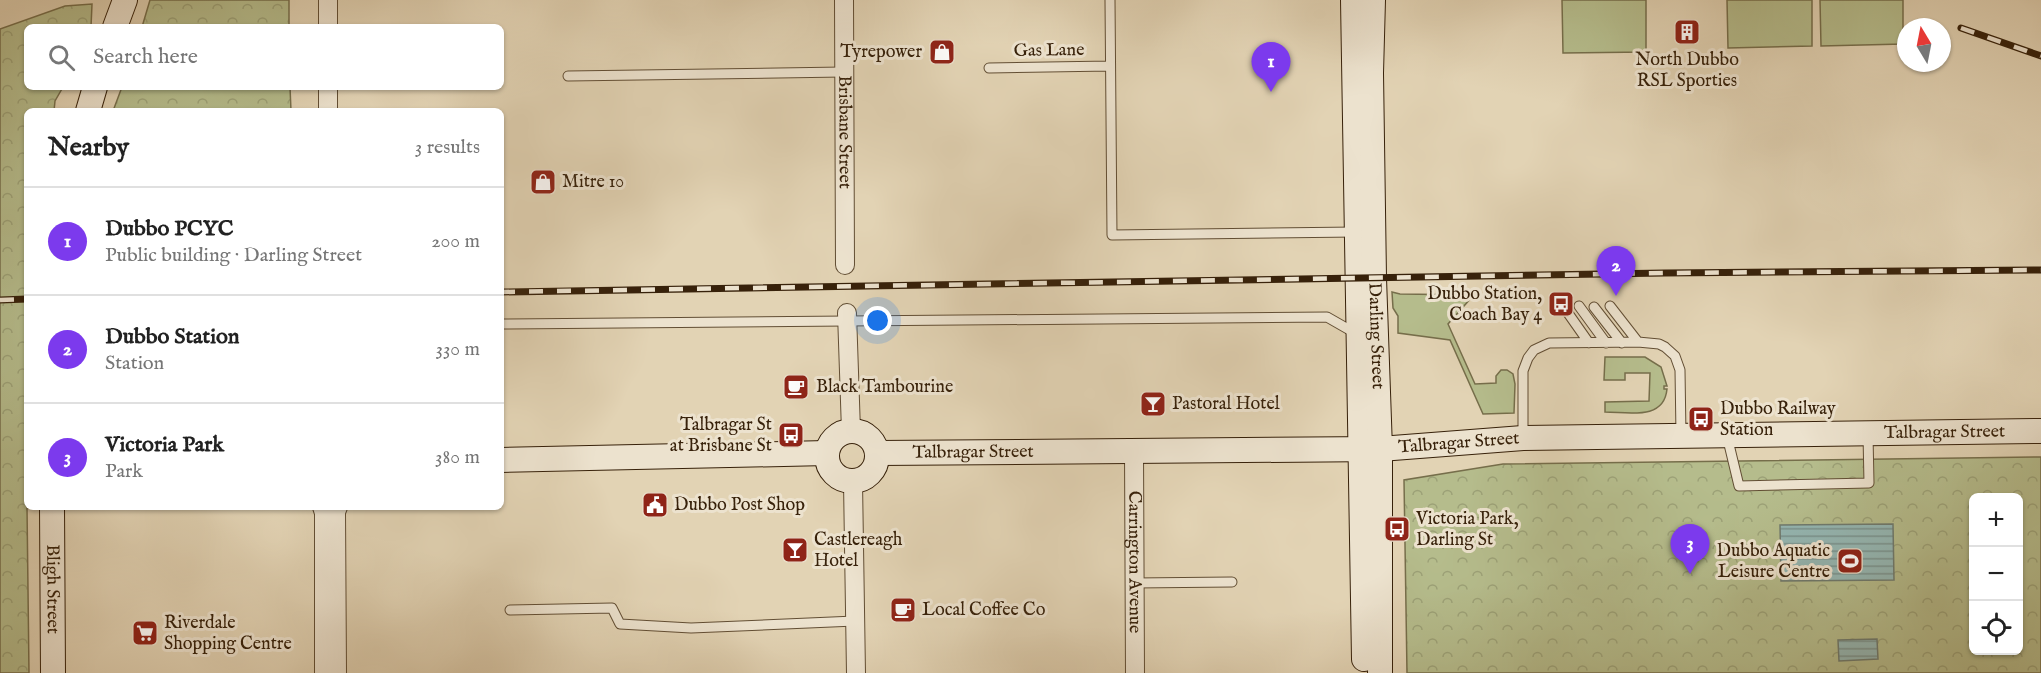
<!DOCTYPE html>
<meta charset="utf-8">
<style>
body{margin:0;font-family:"IM FELL English",serif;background:#f2f2f2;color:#222}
.controls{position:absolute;right:18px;bottom:18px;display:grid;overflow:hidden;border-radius:9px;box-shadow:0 2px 4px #0004}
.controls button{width:54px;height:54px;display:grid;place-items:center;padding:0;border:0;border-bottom:2px solid #e0e0e0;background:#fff;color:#222;font:30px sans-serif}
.compass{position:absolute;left:1897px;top:18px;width:54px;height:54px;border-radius:50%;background:#fff;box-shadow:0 2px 4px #0004;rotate:350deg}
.you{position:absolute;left:878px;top:321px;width:21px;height:21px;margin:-15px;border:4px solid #fff;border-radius:50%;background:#1a73e8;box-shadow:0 0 0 9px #1a73e833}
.badge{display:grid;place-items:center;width:39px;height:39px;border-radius:50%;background:#7c3aed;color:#fff;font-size:20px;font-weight:700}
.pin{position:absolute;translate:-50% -50px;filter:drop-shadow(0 2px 3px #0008)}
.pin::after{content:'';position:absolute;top:32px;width:21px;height:18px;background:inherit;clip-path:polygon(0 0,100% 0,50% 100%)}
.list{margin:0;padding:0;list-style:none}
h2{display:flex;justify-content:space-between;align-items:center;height:78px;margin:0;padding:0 24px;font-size:26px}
h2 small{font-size:20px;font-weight:400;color:#767676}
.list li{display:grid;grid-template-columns:39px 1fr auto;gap:18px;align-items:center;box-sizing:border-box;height:108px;padding:0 24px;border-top:2px solid #e0e0e0}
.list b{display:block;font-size:22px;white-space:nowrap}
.list p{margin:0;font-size:20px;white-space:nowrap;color:#767676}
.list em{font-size:20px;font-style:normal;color:#767676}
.icon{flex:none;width:33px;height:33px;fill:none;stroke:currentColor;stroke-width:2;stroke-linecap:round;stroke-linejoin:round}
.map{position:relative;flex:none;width:2041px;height:673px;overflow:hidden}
.search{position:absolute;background:#fff;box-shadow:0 2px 4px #0004;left:24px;top:24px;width:480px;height:66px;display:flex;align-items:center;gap:15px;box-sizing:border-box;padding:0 21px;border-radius:9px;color:#767676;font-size:22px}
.panel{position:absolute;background:#fff;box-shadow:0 2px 4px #0004;left:24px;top:108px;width:480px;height:402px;border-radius:9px}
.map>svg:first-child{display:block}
</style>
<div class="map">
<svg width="2041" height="673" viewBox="0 0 2041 673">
<defs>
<pattern id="park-crowns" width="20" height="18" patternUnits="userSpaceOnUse" patternTransform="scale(1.5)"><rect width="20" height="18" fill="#b5bc8c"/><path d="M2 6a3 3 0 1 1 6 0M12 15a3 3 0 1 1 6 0" fill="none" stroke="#9ca177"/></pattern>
<pattern id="water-rules" width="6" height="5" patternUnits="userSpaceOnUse" patternTransform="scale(1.5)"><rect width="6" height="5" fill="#95b7b3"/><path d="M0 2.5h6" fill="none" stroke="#7a9490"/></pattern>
</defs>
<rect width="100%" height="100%" fill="#e2d3b4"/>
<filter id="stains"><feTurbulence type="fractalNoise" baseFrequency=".00333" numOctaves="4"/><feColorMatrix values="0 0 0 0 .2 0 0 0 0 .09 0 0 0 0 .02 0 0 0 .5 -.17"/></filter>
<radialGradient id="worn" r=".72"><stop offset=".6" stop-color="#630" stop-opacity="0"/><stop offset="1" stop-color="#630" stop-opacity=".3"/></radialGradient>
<path fill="#b5bc8c" stroke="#766e4b" stroke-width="1.5" d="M1562 0H1646V52L1563 53Z
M1727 0H1812V46L1728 48Z
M1820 0H1903V44L1821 46Z
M1392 292 1400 294 1472 295 1471 298 1448 324 1475 384 1496 383V376L1501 370H1507L1513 374 1515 384 1514 413 1483 414 1450 340 1398 333V316L1393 308Z
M1605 357H1645L1661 367 1667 386H1664V389H1667C1664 421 1628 412 1605 412V402L1649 401 1650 373H1625V380H1604Z"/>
<path fill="url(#park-crowns)" stroke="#766e4b" stroke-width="1.5" fill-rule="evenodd" d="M150 0H289V27H142Z
M92 4 91 27H27V87H63L55 101 54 111H27V507L29 673H0V29L65 6Z
M122 87H290L291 111H113Z
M2041 457V673H1407L1404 480 1503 464ZM1974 498H2018V650H1974Z"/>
<path fill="url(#water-rules)" stroke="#6f7b6f" stroke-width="1.5" d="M1893 524 1894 580 1781 581 1780 525Z
M1877 639 1878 659 1839 661 1838 640Z"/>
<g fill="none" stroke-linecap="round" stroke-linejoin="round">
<g stroke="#624e34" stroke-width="11">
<path id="lane" d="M1110 0 1112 235 1356 232
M989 68 1110 66
M568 76 843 72
M1563 306 1589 343
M1579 306 1606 343
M1610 306 1638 342
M1594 307 1622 343
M501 324 1327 317 1355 333
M1523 436V371L1528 358 1534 350 1549 343 1638 342 1659 344 1665 347 1675 356 1680 370 1681 435
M1727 436 1739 486 1869 483 1868 435
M1135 583 1232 582
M510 610 612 608 620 624 691 628 855 621"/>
</g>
<g stroke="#624e34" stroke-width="20">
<g id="street">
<path d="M328 0V27"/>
<path id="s1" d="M844 0 845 265"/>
<path d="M328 87V111"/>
<path d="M847 313 851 431"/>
<path id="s2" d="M1134 451 1135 673"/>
<path d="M853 482 856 673"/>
<path d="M322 507 324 513V673"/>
<path d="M337 673 336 512 338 507"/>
</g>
</g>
<g stroke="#37210a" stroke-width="26">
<g id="secondary">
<path d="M1353 0 1364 659"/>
<path id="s3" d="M1373 0 1371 73 1374 278 1380 449V673"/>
<path d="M115 27 125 0"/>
<path d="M88 111 95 87"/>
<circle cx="852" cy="456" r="25"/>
<path id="s4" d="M877 453 1380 449 1523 438 2041 431"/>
<path d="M501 460 827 453"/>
<path id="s5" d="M52 507 53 673"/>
</g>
</g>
<use href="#lane" stroke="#ece2ce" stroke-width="9"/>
<use href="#street" stroke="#ece2ce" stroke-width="18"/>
<use href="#secondary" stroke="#ece2ce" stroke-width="24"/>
<g stroke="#37210a" stroke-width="7">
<path id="rail" d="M1961 28 2041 56
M501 292 1665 273 2041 270
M0 300 27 299"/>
</g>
<use href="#rail" stroke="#ece2ce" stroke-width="4.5" stroke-dasharray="14" stroke-linecap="butt"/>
</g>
<defs>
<g id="building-square" transform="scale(1.35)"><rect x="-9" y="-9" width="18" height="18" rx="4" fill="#8f2418" stroke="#ece2ce"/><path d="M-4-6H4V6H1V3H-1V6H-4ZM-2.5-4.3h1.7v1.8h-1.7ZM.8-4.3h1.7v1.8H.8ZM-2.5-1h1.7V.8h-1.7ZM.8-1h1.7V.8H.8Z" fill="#fff"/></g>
<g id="shop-square" transform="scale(1.35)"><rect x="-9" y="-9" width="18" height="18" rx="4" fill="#8f2418" stroke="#ece2ce"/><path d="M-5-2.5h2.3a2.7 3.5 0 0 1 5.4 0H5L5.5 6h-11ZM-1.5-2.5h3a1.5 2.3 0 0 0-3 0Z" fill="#fff"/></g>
<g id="bus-square" transform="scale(1.35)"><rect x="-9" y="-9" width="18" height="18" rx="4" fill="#8f2418" stroke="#ece2ce"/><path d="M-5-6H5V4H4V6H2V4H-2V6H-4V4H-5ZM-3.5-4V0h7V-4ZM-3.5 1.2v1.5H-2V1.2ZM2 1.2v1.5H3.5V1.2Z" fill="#fff"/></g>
<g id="cafe-square" transform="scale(1.35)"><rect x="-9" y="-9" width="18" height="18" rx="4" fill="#8f2418" stroke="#ece2ce"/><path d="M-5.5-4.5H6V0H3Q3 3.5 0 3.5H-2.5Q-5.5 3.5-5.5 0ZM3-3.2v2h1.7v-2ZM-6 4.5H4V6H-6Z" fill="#fff"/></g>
<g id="bar-square" transform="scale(1.35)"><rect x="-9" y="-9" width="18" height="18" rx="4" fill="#8f2418" stroke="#ece2ce"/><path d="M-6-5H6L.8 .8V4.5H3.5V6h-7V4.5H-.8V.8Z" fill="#fff"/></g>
<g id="civic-square" transform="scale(1.35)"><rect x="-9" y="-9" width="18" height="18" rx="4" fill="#8f2418" stroke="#ece2ce"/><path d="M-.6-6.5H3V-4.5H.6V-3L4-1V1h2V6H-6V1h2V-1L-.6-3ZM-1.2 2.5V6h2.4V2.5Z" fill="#fff"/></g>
<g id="stadium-square" transform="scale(1.35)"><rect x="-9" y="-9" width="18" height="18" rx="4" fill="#8f2418" stroke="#ece2ce"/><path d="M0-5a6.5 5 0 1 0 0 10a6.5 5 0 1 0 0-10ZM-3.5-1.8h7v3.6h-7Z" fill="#fff"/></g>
<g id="supermarket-square" transform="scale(1.35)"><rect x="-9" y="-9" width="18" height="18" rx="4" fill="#8f2418" stroke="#ece2ce"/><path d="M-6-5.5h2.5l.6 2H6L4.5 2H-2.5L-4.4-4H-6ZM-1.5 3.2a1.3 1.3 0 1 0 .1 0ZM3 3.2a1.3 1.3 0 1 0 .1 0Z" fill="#fff"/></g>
</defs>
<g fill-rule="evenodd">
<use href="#building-square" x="1687" y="32"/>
<use href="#shop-square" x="942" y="52"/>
<use href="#shop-square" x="543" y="182"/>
<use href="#bus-square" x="1561" y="304"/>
<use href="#cafe-square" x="796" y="387"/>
<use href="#bar-square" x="1153" y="404"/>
<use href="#bus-square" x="1701" y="419"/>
<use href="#bus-square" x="791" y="435"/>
<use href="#civic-square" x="655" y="505"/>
<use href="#bus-square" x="1397" y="529"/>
<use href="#bar-square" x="795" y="550"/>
<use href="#stadium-square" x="1850" y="561"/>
<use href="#cafe-square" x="903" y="610"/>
<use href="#supermarket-square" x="145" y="633"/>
</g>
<g text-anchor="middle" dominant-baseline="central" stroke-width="6" stroke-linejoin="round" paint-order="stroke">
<g font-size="18" fill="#37210a" stroke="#ece2ce">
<text transform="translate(1049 51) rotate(-1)">Gas Lane</text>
<text stroke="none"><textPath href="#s1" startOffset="132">Brisbane Street</textPath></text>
<text stroke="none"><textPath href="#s3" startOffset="336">Darling Street</textPath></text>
<text stroke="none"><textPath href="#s4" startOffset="1068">Talbragar Street</textPath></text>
<text stroke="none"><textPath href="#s4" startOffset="582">Talbragar Street</textPath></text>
<text stroke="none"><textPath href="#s4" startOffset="96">Talbragar Street</textPath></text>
<text stroke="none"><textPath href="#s2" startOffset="111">Carrington Avenue</textPath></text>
<text stroke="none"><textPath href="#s5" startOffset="82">Bligh Street</textPath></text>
</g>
<g font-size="18" fill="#37210a" stroke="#ece2ce" text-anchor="start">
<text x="922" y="52" text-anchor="end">Tyrepower</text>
<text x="1687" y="60" text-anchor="middle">North Dubbo<tspan x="1687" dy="21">RSL Sporties</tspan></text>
<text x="562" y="182">Mitre 10</text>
<text x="1542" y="294" text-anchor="end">Dubbo Station,<tspan x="1542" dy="21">Coach Bay 4</tspan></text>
<text x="816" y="387">Black Tambourine</text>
<text x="1172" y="404">Pastoral Hotel</text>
<text x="1720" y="409">Dubbo Railway<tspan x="1720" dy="21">Station</tspan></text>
<text x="772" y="425" text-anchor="end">Talbragar St<tspan x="772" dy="21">at Brisbane St</tspan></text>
<text x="674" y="505">Dubbo Post Shop</text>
<text x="1416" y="519">Victoria Park,<tspan x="1416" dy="21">Darling St</tspan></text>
<text x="814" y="540">Castlereagh<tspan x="814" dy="21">Hotel</tspan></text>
<text x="1830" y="551" text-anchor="end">Dubbo Aquatic<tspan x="1830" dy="21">Leisure Centre</tspan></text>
<text x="922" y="610">Local Coffee Co</text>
<text x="164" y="623">Riverdale<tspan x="164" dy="21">Shopping Centre</tspan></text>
</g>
</g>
<rect width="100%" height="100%" filter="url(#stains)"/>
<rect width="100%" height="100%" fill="url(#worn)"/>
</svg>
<div class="controls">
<button>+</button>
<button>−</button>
<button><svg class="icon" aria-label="locate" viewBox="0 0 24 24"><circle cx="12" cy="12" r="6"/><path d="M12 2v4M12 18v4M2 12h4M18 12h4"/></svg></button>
</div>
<svg class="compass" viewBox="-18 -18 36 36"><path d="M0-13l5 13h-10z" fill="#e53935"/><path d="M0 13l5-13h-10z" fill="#767676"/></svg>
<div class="you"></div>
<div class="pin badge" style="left:1271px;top:92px">1</div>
<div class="pin badge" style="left:1616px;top:296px">2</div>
<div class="pin badge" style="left:1690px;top:574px">3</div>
<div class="search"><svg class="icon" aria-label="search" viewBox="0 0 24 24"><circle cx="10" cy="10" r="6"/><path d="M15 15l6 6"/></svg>Search here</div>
<section class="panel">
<h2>Nearby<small>3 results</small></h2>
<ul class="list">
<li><span class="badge">1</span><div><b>Dubbo PCYC</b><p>Public building · Darling Street</p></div><em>200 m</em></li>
<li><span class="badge">2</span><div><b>Dubbo Station</b><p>Station</p></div><em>330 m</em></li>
<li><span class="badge">3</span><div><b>Victoria Park</b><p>Park</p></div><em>380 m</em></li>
</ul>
</section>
</div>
